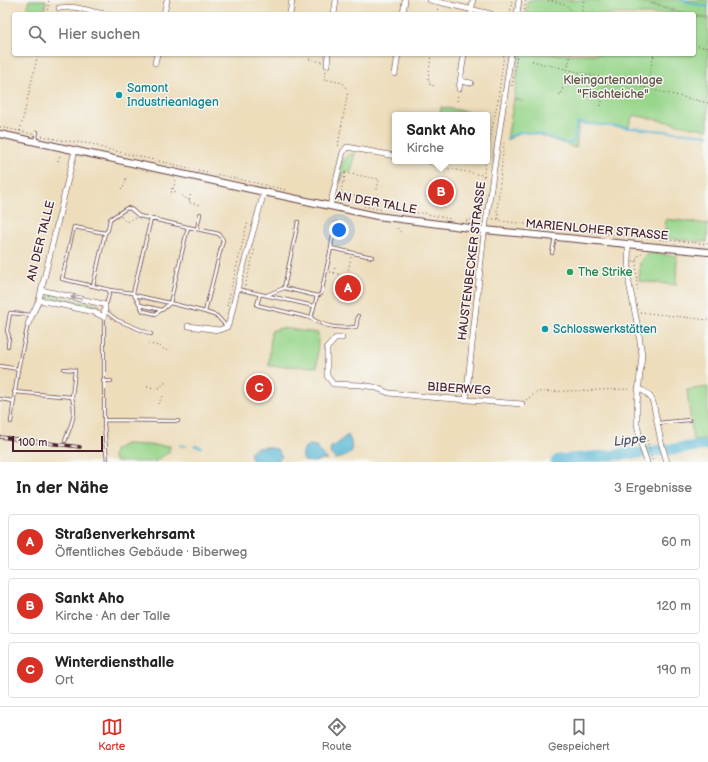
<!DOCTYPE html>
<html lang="de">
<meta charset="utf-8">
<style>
body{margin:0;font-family:"Balsamiq Sans",sans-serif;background:#f6f6f6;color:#222}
.scale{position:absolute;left:12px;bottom:10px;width:91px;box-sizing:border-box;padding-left:4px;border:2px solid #4a1f2b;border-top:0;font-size:11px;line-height:14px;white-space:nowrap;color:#4a1f2b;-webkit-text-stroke:3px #f6f6f2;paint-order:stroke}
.you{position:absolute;left:339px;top:230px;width:14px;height:14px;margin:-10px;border:3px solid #fff;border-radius:50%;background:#1a73e8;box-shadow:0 0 0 6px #1a73e833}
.badge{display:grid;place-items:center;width:26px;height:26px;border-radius:50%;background:#d93025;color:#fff;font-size:13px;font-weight:700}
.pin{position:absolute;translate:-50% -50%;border:2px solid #fff;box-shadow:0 1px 4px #0006}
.popup{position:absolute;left:392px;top:112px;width:98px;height:52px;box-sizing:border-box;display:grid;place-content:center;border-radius:4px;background:#fff;filter:drop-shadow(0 1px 3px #0005);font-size:13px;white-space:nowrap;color:#767676}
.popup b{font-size:15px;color:#222}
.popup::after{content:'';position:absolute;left:50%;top:100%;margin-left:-8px;border:8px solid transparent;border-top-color:#fff}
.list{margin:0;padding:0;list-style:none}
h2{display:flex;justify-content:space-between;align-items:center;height:52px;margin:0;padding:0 16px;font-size:17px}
h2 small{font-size:13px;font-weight:400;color:#767676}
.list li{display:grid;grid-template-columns:26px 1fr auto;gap:12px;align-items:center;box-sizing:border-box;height:56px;margin:0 8px 8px;padding:0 8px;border:1px solid #e0e0e0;border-radius:4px}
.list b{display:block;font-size:15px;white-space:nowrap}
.list p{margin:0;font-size:13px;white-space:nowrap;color:#767676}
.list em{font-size:13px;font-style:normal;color:#767676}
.icon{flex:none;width:22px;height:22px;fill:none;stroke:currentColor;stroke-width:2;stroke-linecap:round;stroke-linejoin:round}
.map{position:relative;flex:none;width:708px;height:462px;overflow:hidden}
.search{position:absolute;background:#fff;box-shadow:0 1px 3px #0004;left:12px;right:12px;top:12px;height:44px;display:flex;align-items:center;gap:10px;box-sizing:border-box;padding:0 14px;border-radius:4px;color:#767676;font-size:15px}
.sheet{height:244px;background:#fff}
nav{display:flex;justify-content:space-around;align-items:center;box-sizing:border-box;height:56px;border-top:1px solid #e0e0e0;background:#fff;font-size:11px;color:#767676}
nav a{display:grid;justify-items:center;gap:2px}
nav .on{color:#d93025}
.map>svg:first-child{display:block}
</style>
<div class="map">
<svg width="708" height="462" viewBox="0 0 708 462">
<rect width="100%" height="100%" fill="#f6f6f2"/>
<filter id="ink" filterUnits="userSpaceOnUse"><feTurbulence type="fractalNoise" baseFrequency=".025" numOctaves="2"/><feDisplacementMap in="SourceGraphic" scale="8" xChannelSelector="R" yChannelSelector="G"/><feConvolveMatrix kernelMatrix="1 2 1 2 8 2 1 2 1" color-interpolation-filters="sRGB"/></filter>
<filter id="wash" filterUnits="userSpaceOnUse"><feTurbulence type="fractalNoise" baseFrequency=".012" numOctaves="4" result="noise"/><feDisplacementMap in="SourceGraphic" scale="16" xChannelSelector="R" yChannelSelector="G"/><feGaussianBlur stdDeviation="0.9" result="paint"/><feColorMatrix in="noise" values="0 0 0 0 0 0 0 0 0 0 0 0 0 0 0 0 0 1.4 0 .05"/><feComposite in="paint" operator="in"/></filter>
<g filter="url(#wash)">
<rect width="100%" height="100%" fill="#edddbb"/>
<path fill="#98d68b" stroke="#717a5b" d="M29 0H46L44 14H26Z
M528 0H629L686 14H526Z
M632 0H708V19L694 15V14H689Z
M694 16 708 19V130L633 115 628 128 579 123 576 148 539 135 521 132 507 140 514 99 523 101 514 99 520 54H694Z
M441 107 485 115H440Z
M355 153 351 172 344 171 342 179H341V182L339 181C341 168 340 157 355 153Z
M666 219 708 224 707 242 664 238Z
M650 253 677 256 676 285 639 281 640 263 643 257Z
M51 294 99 305 100 307 98 309 50 299 48 296Z
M281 328 318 333 317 367 269 366 271 331Z
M708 387V439L693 440 687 390Z
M125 444 170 446 169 452 156 461 149 462H116L113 457 114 450Z"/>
<path fill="#57b7d6" stroke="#506b80" d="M348 435 351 441 352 451C347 456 342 458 335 459L330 453 331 447C337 446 342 438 348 435Z
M310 445 317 446V449L327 459 313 462 304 461 302 455 305 447Z
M266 447 277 449 282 457 279 460C271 462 259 462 252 460L250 452 256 448Z"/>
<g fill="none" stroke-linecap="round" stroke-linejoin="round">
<path stroke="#57b7d6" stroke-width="2" d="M681 0 708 7
M507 138 521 132 539 134 568 144 574 141 577 123 708 135
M180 445 186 446
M195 446 201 447"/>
<path stroke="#57b7d6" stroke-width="11" d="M556 462 558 460 638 453 708 445"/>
</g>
</g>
<g filter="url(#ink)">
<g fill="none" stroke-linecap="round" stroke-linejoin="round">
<g stroke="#623c41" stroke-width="4">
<path id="service" d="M35 141 37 132
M127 208 131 209 139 216 219 234 223 240 205 312 170 303 162 310 140 305 133 293 110 290 93 286 105 233 108 230 110 219Z
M197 229 200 214
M331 248 332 241 336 223
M552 253 555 237
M93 286 62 279 74 227 105 233
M284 288 298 222
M237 289 314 306
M133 293 151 219
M260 294 257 305 311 318 317 296 321 294 331 248 372 257
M134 295 170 303 188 227
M267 295 284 288 317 296
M140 305 143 311 156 314 161 310
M105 306 107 302 110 290
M105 311 117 320 151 334
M205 312 217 316 227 327
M104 318V424L107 462
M311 318C323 327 341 329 356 327L358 316
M8 346 9 336 7 331 10 313 32 315
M0 366 18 369
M103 381H111
M14 392 72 397 75 370 64 369
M0 399 13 401
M104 420 178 421
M11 422 18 369 28 324
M658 423 689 420
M65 441C71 424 77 416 72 397"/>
</g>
<g stroke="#623c41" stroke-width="6">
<path id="minor" d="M430 0 491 14
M59 8C74 6 78 8 91 11 97 13 102 13 108 14
M164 14 167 0
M290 14 292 0
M334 14 336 0
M403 14 405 0
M471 14 473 0
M517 14 519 0
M155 63 157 54
M327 65 328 54
M395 74 398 54
M460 81 471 83
M459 89 464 54
M330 206 343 152 347 147 395 156
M628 244 629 283 638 328 642 355 637 403V424L642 448 647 462
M39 300 94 312 104 317 105 306 103 304 41 290
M28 324 39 300 53 241 75 150
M188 326 219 330 227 327 230 320 237 289 264 192
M342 338H336L327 348V376L333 384 361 385 374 387 389 393 428 397 522 404
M638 389C646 391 650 395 653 402L661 442 667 462
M466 400 483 242 511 54"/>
</g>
<g stroke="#623c41" stroke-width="8">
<path id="tertiary" d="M0 134 264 192 377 216 485 230 708 252"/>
</g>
<path stroke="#623c41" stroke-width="1" stroke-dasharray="1 3" stroke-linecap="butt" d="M548 0 564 4 576 14
M582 12 590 14
M47 14 49 0
M437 14 438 7
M510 14 512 0
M524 14 526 0
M581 14 584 0
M593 14 594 10
M694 45 708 48
M431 54 428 81H430V85L435 86
M309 59 322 62
M532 61 708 103
M326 71 324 79 343 83 348 91 338 145 340 146
M512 86 517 54
M646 88 654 54
M559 94 561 95 571 54
M457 101 458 95
M601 106 607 80
M0 127 33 134
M20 131 37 58 38 54
M42 136 60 140 92 144 106 149 141 157 286 190
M487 155 498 100 504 54
M58 161 60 155
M427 161 430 165 487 176
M345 173 379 179 375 200 341 193 343 181 344 182Z
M121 188 123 189 126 178
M172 188 171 192H175L176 189
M173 189 176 179
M182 196C183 196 190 201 191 202L190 203 201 205
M189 200 191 193
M364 206 382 210
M409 213H422L451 219
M476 216 486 161
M121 217 126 222 135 218
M493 219H499L502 221 606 234 708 244
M499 219 497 211 504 143
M466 221C472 221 473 217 480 217
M397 228 402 234
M633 261H636L638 256 643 252
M636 261 637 290
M330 272 347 276 351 257
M334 273 335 267
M245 286 255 248
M227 306 247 224H248
M640 312 708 320
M148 344 160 346 165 350 170 351
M147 387 160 388 164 383H168
M526 400 537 392 631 389
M158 404 163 396
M647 440 653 462"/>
<use href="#service" stroke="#fff" stroke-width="2.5"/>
<use href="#minor" stroke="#fff" stroke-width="5"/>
<use href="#tertiary" stroke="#fff" stroke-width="6"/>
<g stroke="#4a1f2b" stroke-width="3.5">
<path id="rail" d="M0 437 80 447"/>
</g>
<use href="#rail" stroke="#f6f6f2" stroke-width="2" stroke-dasharray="6" stroke-linecap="butt"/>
</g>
<defs><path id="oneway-solid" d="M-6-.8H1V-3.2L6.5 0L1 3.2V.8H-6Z"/></defs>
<use fill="#ae9aa0" href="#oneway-solid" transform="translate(76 298) rotate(-168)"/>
</g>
<g fill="#0f9aa8" stroke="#f6f6f2" stroke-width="1.5">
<circle cx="119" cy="95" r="4"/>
<circle cx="545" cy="329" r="4"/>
</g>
<circle fill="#2e9e5b" stroke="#f6f6f2" stroke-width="1.5" cx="570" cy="272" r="4"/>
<g text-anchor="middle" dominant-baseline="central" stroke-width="3" stroke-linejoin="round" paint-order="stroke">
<g font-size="12" fill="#615648" stroke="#f6f6f2">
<text x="613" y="80">Kleingartenanlage<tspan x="613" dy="14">"Fischteiche"</tspan></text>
</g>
<g font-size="12" fill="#0d838f" stroke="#f6f6f2" text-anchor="start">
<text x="127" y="88">Samont<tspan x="127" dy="14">Industrieanlagen</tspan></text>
<text x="553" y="329">Schlosswerkstätten</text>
</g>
<g font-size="12" fill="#4a1f2b" stroke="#f6f6f2">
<text transform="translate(376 203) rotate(10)">AN DER TALLE</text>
<text transform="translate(597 230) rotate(5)">MARIENLOHER STRASSE</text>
<text transform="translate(41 241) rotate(-76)">AN DER TALLE</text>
<text transform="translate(472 261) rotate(-83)">HAUSTENBECKER STRASSE</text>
<text transform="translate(459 389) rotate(4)">BIBERWEG</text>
</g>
<g font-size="12" fill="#27864d" stroke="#f6f6f2" text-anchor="start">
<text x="578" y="272">The Strike</text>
</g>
<g font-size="13" font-style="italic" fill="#4f5467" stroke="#f6f6f2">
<text transform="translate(630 440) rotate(-6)">Lippe</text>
</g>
</g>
</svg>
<div class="scale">100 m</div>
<div class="you"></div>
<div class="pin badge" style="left:348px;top:288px">A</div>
<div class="pin badge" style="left:441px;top:192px">B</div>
<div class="popup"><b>Sankt Aho</b>Kirche</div>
<div class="pin badge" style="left:259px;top:388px">C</div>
<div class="search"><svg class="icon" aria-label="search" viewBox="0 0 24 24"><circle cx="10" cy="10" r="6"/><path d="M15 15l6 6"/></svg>Hier suchen</div>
</div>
<section class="sheet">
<h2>In der Nähe<small>3 Ergebnisse</small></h2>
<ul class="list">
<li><span class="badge">A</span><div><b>Straßenverkehrsamt</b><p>Öffentliches Gebäude · Biberweg</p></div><em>60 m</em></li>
<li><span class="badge">B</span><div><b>Sankt Aho</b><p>Kirche · An der Talle</p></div><em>120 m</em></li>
<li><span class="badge">C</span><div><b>Winterdiensthalle</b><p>Ort</p></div><em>190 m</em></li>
</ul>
</section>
<nav>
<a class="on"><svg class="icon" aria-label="map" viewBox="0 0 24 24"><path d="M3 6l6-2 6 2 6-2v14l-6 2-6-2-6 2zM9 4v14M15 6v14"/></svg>Karte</a>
<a><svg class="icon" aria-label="directions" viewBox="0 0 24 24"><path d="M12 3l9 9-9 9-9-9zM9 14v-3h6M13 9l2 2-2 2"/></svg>Route</a>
<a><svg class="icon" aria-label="saved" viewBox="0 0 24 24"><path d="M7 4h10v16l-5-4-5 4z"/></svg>Gespeichert</a>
</nav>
